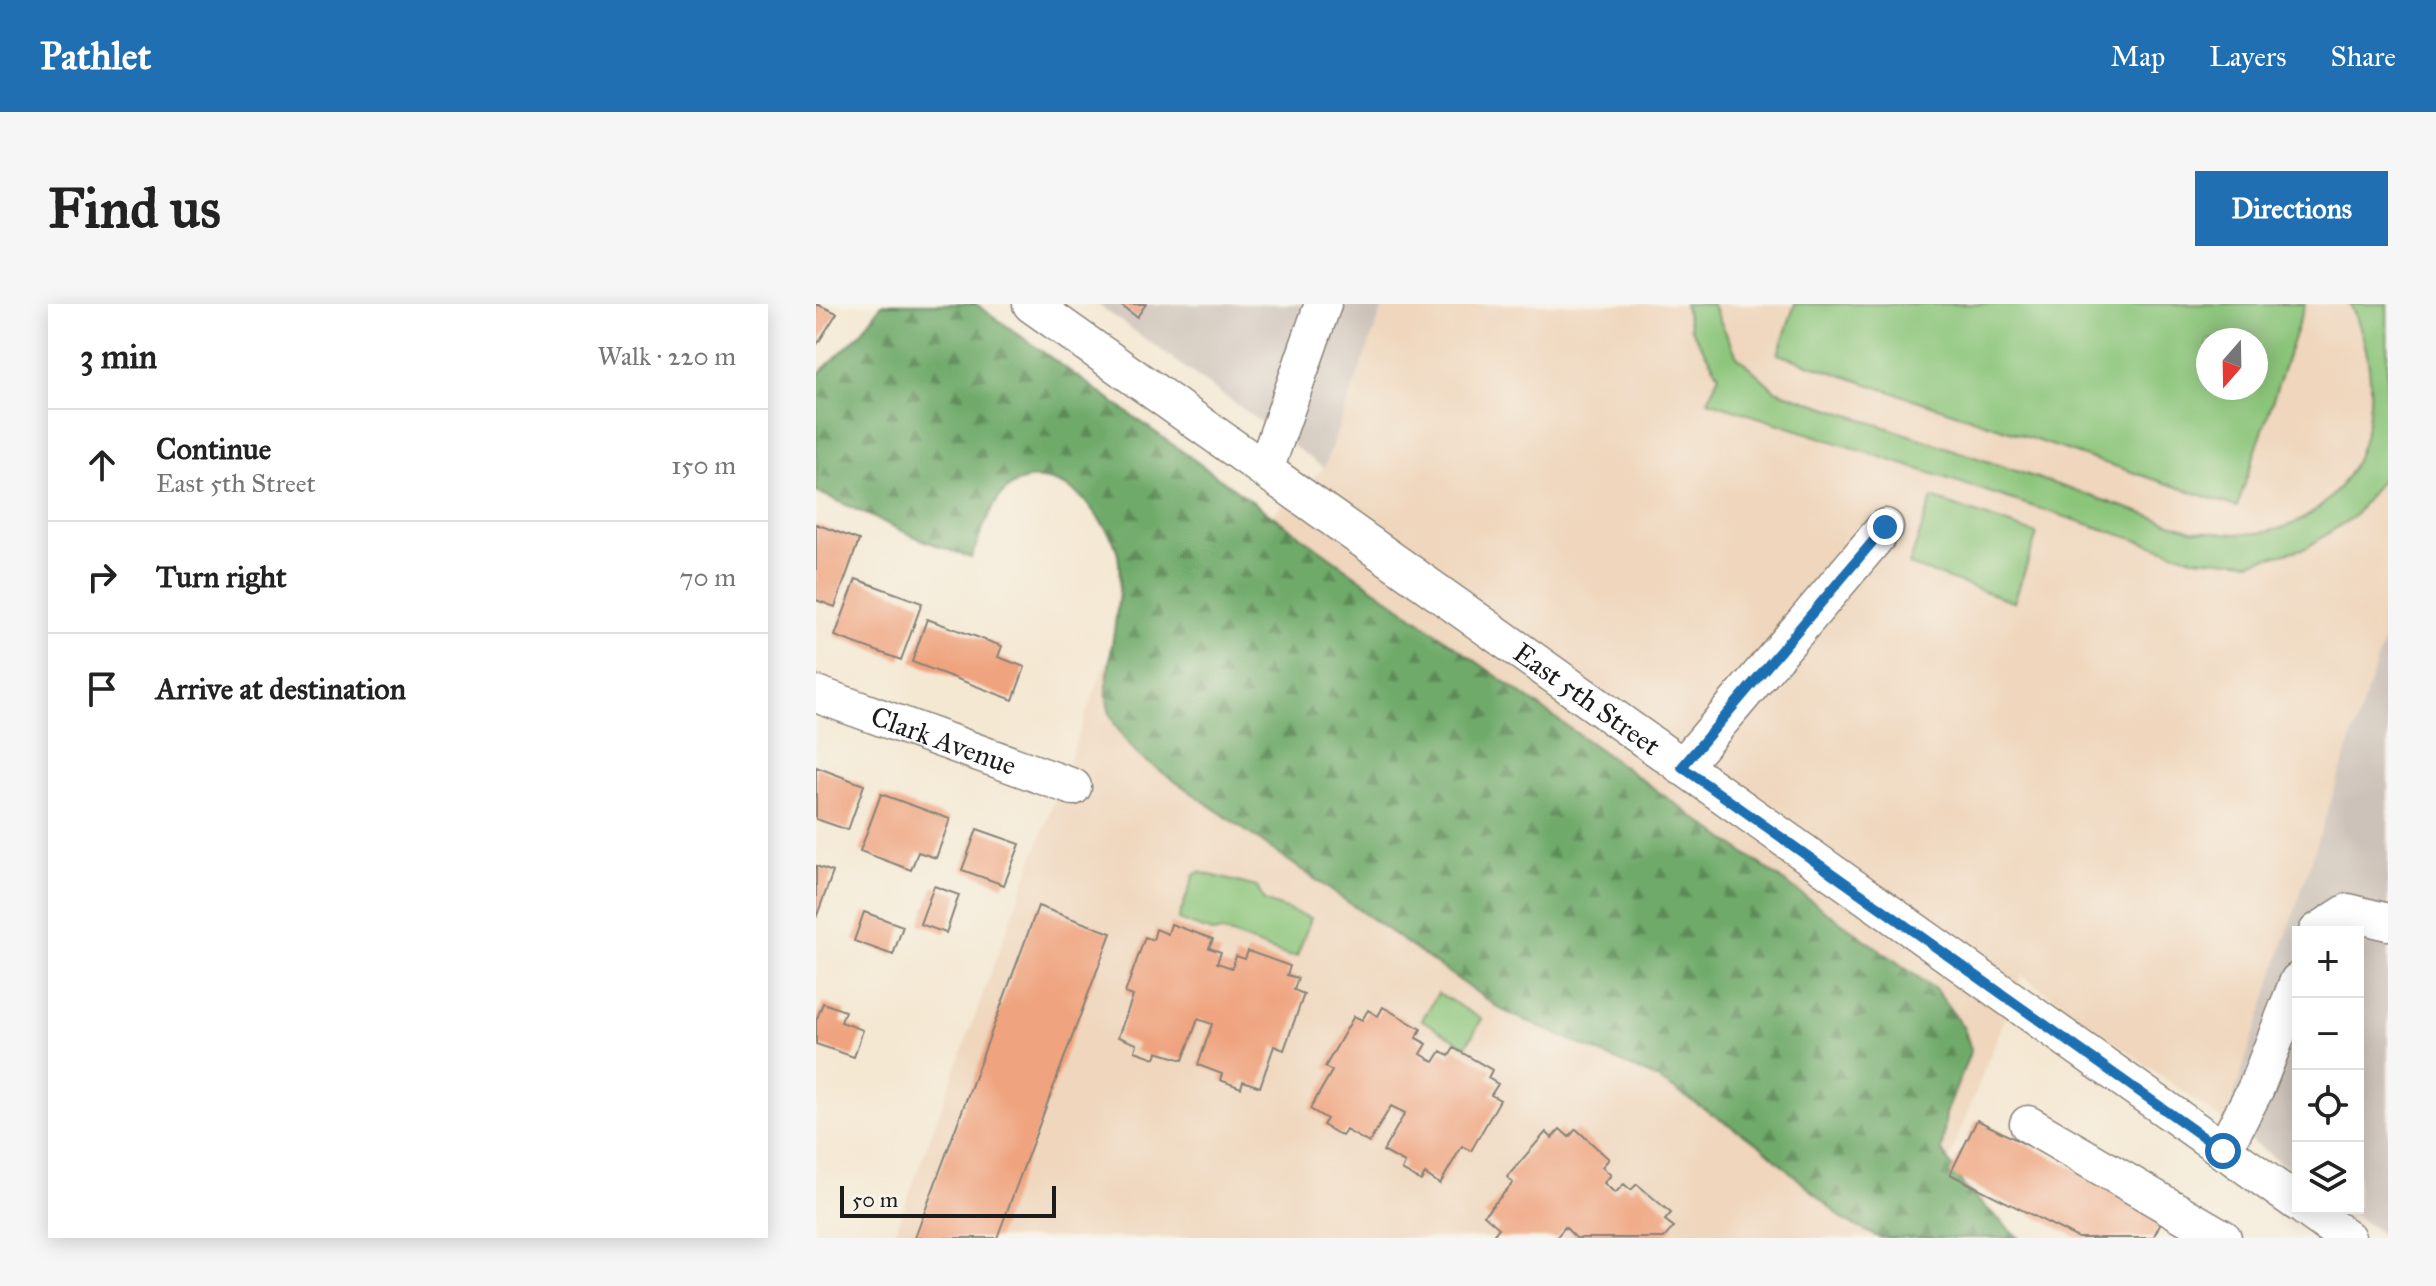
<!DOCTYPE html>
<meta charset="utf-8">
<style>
body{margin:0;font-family:"IM FELL Great Primer",serif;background:#f6f6f6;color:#222}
.controls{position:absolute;right:24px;bottom:24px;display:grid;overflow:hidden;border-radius:0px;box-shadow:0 4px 20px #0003}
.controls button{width:72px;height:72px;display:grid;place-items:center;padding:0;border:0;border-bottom:2px solid #e0e0e0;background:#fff;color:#222;font:40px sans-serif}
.compass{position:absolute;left:1380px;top:24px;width:72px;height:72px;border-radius:50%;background:#fff;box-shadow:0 4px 20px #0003;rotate:200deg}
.scale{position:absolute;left:24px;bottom:20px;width:216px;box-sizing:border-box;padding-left:8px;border:4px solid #1c1c1c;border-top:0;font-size:22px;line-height:28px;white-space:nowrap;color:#1c1c1c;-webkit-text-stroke:6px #f7f3e8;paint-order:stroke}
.stop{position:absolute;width:24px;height:24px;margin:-18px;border:6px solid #1f6fb2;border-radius:50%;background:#fff}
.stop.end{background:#1f6fb2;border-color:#fff;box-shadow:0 2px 8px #0008}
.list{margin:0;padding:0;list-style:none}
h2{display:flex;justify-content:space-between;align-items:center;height:104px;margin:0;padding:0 32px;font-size:34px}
h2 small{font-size:26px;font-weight:400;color:#767676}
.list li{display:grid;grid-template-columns:52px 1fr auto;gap:24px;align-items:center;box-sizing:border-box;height:112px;padding:0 32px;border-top:2px solid #e0e0e0}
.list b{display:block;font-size:30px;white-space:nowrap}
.list p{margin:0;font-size:26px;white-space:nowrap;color:#767676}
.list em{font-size:26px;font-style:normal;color:#767676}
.icon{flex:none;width:44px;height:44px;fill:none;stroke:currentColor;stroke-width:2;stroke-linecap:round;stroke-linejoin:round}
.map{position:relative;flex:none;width:1572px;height:934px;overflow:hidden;border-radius:0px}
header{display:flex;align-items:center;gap:48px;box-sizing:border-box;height:112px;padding:0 40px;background:#1f6fb2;color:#fff}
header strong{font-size:38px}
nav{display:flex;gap:44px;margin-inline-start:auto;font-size:28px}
.intro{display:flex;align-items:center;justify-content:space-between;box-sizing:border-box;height:192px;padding:0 48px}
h1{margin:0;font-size:56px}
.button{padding:20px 36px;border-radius:0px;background:#1f6fb2;color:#fff;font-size:28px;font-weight:700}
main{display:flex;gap:48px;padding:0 48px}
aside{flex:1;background:#fff;border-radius:0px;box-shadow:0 4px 20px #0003}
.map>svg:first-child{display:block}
</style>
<header>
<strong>Pathlet</strong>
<nav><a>Map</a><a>Layers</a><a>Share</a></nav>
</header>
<div class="intro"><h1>Find us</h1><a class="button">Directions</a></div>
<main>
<aside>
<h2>3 min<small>Walk · 220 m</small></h2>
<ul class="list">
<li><svg class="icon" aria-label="ahead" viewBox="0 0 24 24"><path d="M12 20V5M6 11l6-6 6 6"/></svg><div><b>Continue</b><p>East 5th Street</p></div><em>150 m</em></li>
<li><svg class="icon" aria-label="right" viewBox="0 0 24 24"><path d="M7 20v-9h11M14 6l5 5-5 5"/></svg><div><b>Turn right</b></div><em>70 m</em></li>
<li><svg class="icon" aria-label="arrive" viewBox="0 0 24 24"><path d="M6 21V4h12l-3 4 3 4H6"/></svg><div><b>Arrive at destination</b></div></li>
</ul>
</aside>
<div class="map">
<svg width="1572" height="934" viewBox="0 0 1572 934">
<defs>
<pattern id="forest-firs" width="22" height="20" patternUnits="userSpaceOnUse" patternTransform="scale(2)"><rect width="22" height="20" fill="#70aa6a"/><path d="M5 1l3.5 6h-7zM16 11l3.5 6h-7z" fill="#5b8a56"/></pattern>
</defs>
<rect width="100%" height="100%" fill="#f7f3e8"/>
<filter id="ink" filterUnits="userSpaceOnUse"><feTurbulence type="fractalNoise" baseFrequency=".0125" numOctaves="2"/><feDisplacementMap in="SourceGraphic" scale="16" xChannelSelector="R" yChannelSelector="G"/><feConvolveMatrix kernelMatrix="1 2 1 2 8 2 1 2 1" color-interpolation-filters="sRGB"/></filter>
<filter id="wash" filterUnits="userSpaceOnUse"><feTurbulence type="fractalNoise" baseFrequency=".006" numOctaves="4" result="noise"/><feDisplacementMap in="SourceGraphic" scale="32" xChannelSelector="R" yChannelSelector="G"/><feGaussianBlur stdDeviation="1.8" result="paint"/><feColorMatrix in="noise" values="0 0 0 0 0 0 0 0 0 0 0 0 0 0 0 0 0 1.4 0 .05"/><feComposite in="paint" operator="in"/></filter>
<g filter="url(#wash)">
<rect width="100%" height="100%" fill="#f4e8d3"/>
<path fill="#efd6bc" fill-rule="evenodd" d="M568 0H1572V323L1409 818 1206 671 1122 883 1152 934H77L288 362 508 164ZM1392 36H1440V84H1392Z"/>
<path fill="#cdc2b9" d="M281 0H568L508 164Z
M1572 323V934L1528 904H1542V628H1482V871L1409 818Z"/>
<path fill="url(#forest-firs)" stroke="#466343" stroke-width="2" d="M66 0H160L1120 686 1148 724 1155 746 1130 810 1126 847 1149 884 1203 934H1064L1029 917 943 840 840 774 686 706 323 452C309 435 292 418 291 394 288 355 316 272 297 236 293 227 286 219 280 211 267 191 251 179 226 175 181 168 169 223 155 254L104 235 0 187V72L44 30Z"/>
<path fill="#8bc57a" stroke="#54704b" stroke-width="2" fill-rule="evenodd" d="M868 0H896L921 52 959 86 1376 226C1409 230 1442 234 1474 221 1559 185 1572 74 1534 0H1571L1572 167 1538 212 1490 244 1434 258 1376 254 892 97 903 71 875 25Z
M979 0H1489L1421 203 962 50ZM1440 36V84H1392V36Z
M1116 194 1221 230 1198 298 1093 261Z
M383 568 441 583 448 597 495 614 481 652H472L405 627 398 629 362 616 378 571Z
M622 689 666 715 650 742 606 716Z"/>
<g id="blocks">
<path fill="#efa37e" d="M0 0 21 9 0 42Z
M303 0H330L321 13Z
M0 220 43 236 19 303 0 296Z
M40 275 106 299 85 356 19 332Z
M111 315 186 342 182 353 209 363 197 396 96 358Z
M0 463 48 481 32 526 0 515Z
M65 490 134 515 120 554 102 548 95 566 44 547Z
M161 525 204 540 188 581 146 566Z
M0 562 17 568 0 614Z
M118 582 143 591 130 629 104 620Z
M222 602 295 629 181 934H99Z
M48 608 87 622 77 651 38 637Z
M355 620 397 635 393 644 405 648 401 659 416 664 420 652 429 655 432 647 474 662 471 671 482 674 478 686 488 690 468 746 458 742 444 783 427 777 425 784 404 776 406 770 382 761 396 720 382 715 367 756 341 748 339 754 319 747 321 740 302 733 317 692 309 689 329 633 337 636 340 625 352 630Z
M7 699 29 707 25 718 47 726 38 753 0 740V717Z
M567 703 605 725 600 734 611 740 605 750 618 758 625 747 633 752 638 744 676 766 672 774 682 780 675 791 684 796 655 847 646 842 624 880 609 870 605 877 586 866 589 859 567 847 589 809 575 802 553 839 530 826 526 832 507 821 511 815 494 805 516 767 509 763 538 712 546 716 552 706 562 712Z
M1161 816 1349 910 1337 934H1262L1134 870Z
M744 825 753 833 760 825 793 855 786 863 795 871 788 879 799 889 808 880 815 886 821 880 855 909 849 916 858 923 848 934H760L749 923 740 934H683L678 930 683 924 668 911 697 879 691 873 730 828 736 834Z"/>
</g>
</g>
<g filter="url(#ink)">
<use href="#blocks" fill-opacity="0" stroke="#888278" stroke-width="2"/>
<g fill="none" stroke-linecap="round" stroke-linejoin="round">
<g stroke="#888278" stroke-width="39">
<g id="minor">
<path id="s1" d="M215 0 1482 899"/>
<path d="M449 166 507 0"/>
<path id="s2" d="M0 390 257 483"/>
<path d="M866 463 1069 223"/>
<path d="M1501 628 1532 608 1572 618"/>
<path d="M1212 820 1407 934"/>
<path d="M1407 847 1440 784 1482 677"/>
<path d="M1489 904 1531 934"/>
</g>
</g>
<use href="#minor" stroke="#fff" stroke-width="36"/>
</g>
</g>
<g fill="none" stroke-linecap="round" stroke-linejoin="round" filter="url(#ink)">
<path stroke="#1f6fb2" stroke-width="10" d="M1069 223 866 463 1407 847"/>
</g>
<g text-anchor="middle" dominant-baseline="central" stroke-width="8" stroke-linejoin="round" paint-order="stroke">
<g font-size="28" fill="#1c1c1c" stroke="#f7f3e8">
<text stroke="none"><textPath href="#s1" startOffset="682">East 5th Street</textPath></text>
<text stroke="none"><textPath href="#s2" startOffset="136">Clark Avenue</textPath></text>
</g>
</g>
</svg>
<div class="controls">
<button>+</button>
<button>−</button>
<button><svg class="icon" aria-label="locate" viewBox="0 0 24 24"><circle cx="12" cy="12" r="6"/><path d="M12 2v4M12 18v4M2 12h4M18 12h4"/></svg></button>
<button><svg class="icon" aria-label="layers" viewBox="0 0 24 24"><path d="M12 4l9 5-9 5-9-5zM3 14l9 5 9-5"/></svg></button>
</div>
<svg class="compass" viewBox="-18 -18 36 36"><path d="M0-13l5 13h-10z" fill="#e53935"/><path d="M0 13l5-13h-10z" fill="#767676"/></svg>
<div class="scale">50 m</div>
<div class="stop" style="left:1407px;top:847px"></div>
<div class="stop end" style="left:1069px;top:223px"></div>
</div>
</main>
